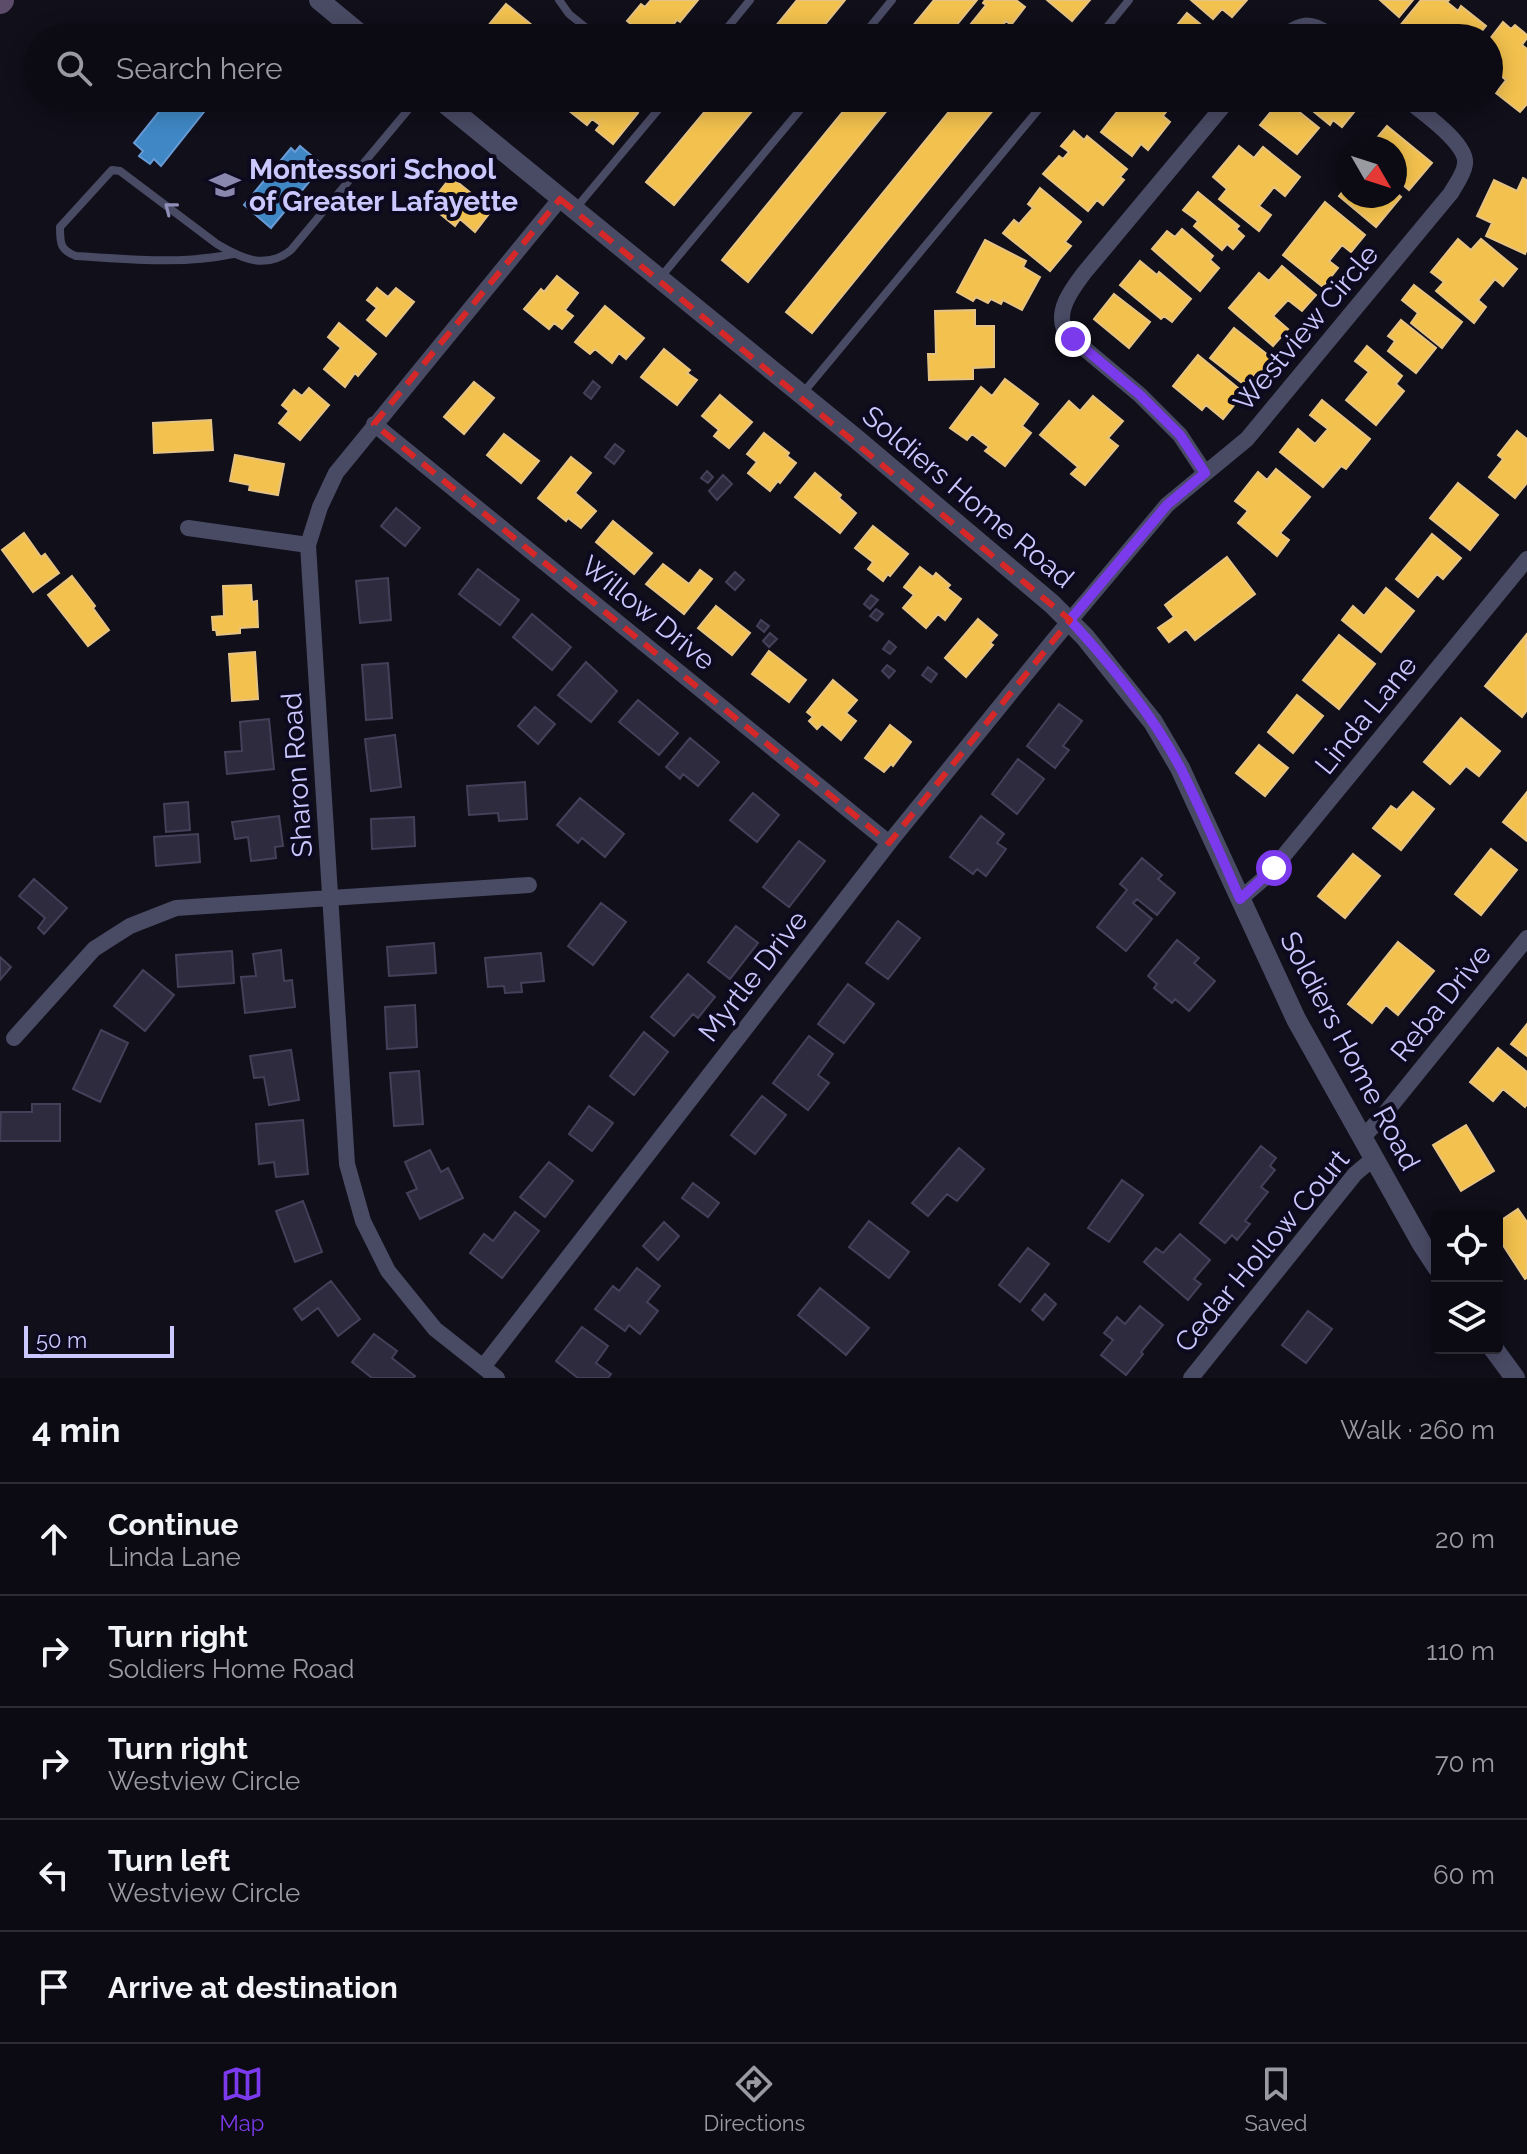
<!DOCTYPE html>
<meta charset="utf-8">
<style>
body{margin:0;font-family:Raleway,sans-serif;background:#15141d;color:#f1f3f6}
.controls{position:absolute;right:24px;bottom:24px;display:grid;overflow:hidden;border-radius:8px;box-shadow:0 4px 20px #0003}
.controls button{width:72px;height:72px;display:grid;place-items:center;padding:0;border:0;border-bottom:2px solid #2c2b34;background:#0c0b14;color:#f1f3f6;font:40px sans-serif}
.compass{position:absolute;left:1335px;top:136px;width:72px;height:72px;border-radius:50%;background:#0c0b14;box-shadow:0 4px 20px #0003;rotate:129deg}
.scale{position:absolute;left:24px;bottom:20px;width:150px;box-sizing:border-box;padding-left:8px;border:4px solid #cbc8ff;border-top:0;font-size:22px;line-height:28px;white-space:nowrap;color:#cbc8ff;-webkit-text-stroke:6px #0d0a1f;paint-order:stroke}
.stop{position:absolute;width:24px;height:24px;margin:-18px;border:6px solid #7c3aed;border-radius:50%;background:#fff}
.stop.end{background:#7c3aed;border-color:#fff;box-shadow:0 2px 8px #0008}
.list{margin:0;padding:0;list-style:none}
h2{display:flex;justify-content:space-between;align-items:center;height:104px;margin:0;padding:0 32px;font-size:34px}
h2 small{font-size:26px;font-weight:400;color:#9a9ba0}
.list li{display:grid;grid-template-columns:52px 1fr auto;gap:24px;align-items:center;box-sizing:border-box;height:112px;padding:0 32px;border-top:2px solid #2c2b34}
.list b{display:block;font-size:30px;white-space:nowrap}
.list p{margin:0;font-size:26px;white-space:nowrap;color:#9a9ba0}
.list em{font-size:26px;font-style:normal;color:#9a9ba0}
.icon{flex:none;width:44px;height:44px;fill:none;stroke:currentColor;stroke-width:2;stroke-linecap:round;stroke-linejoin:round}
.map{position:relative;flex:none;width:1527px;height:1378px;overflow:hidden}
.search{position:absolute;background:#0c0b14;box-shadow:0 4px 20px #0003;left:24px;right:24px;top:24px;height:88px;display:flex;align-items:center;gap:20px;box-sizing:border-box;padding:0 28px;border-radius:44px;color:#9a9ba0;font-size:30px}
.sheet{height:664px;background:#0c0b14}
nav{display:flex;justify-content:space-around;align-items:center;box-sizing:border-box;height:112px;border-top:2px solid #2c2b34;background:#0c0b14;font-size:22px;color:#9a9ba0}
nav a{display:grid;justify-items:center;gap:4px}
nav .on{color:#7c3aed}
.map>svg:first-child{display:block}
</style>
<div class="map">
<svg width="1527" height="1378" viewBox="0 0 1527 1378">
<rect width="100%" height="100%" fill="#100f1a"/>
<path fill="#f2c14e" stroke="#e6c383" stroke-width="2" d="M651 0H698L680 22 677 20 663 38H647L627 21 641 4 645 7Z
M797 0H845L814 38H766Z
M934 0H977L946 38H903Z
M985 0H1016L1025 7 1011 25 1006 21 992 38H965L962 35 986 5 983 3Z
M1047 0H1090L1072 21Z
M1191 0H1247L1232 17 1222 9 1213 19Z
M1380 0H1413L1399 17Z
M1421 0H1449L1447 2 1458 11 1461 6 1486 26 1476 38H1390Z
M506 4 533 26 530 31 538 38H488L482 33Z
M1187 13 1217 38H1159L1164 31 1169 35Z
M1503 22 1511 29 1515 25 1527 35V38L1522 45 1527 49V104L1520 112 1496 93 1506 80 1496 72 1489 80V40Z
M1018 27 1032 38H1009Z
M553 98H619L638 113 613 144 596 130 600 125 592 119 587 125Z
M716 98H763L674 205 646 182Z
M854 98H897L748 282 722 260Z
M960 98H1003L812 333 786 312Z
M1128 98H1164L1172 104 1163 116 1170 122 1148 150 1141 144 1132 156 1101 132Z
M1282 98 1319 128 1297 154 1260 125Z
M1297 98H1349L1359 106 1342 127 1333 120 1330 125Z
M1387 126 1432 163 1409 190 1395 178V148H1373L1370 146Z
M1074 131 1084 140 1087 136 1127 169 1120 177 1124 180 1103 205 1097 200 1088 211 1043 174 1059 156 1063 159 1069 152 1061 146Z
M1239 146 1254 158 1263 147 1300 177 1285 196 1274 187 1259 206 1271 215 1259 231 1219 199 1227 189 1213 177Z
M451 177 492 210 475 232 460 219 455 226 439 213 445 205 435 197Z
M1523 178 1527 180V249L1525 254 1486 236 1492 223 1477 216 1494 180 1517 191Z
M1347 186V196H1395V192L1401 197 1376 227 1339 196Z
M1040 188 1081 222 1065 242 1071 246 1050 271 1003 233 1014 220 1019 224 1033 208 1028 204Z
M1198 192 1239 226 1236 229 1244 236 1233 249 1227 244 1222 250 1194 226 1198 221 1183 210Z
M1325 202 1365 235 1351 252 1342 245 1329 261 1338 268 1323 287 1283 255Z
M1182 229 1213 256 1210 260 1219 268 1200 291 1152 249 1167 231 1175 237Z
M1458 239 1471 250 1481 239 1517 269 1503 286 1495 279 1478 300 1486 307 1474 323 1436 291 1444 282 1431 272Z
M985 240 1026 261 1023 267 1040 277 1022 310 1003 300 1001 304 991 299 988 303 976 297 973 301 957 292Z
M1140 261 1157 275 1159 272 1191 299 1172 322 1164 316 1161 319 1120 285Z
M1282 266 1316 295 1302 311 1288 300 1273 316 1288 329 1273 346 1229 308 1259 273 1269 281Z
M557 276 578 293 565 310 573 316 562 329 554 323 549 329 524 309 541 289 544 292Z
M1414 285 1462 322 1442 348 1411 323 1418 313 1402 300Z
M377 288 388 297 396 288 414 302 386 336 367 320 377 308 367 300Z
M1114 294 1150 322 1129 348 1094 319Z
M605 306 644 338 626 359 619 353 612 363 595 349 590 354 575 342Z
M975 310V326H994V367L973 368V379L929 380 928 354H936L935 311Z
M1401 320 1436 348 1416 373 1388 351 1395 341 1388 336Z
M339 323 376 354 358 376 355 373 345 387 324 369 341 348 328 337Z
M1234 328 1273 359 1258 377 1255 374 1246 386 1210 358Z
M1367 346 1402 376 1396 384 1404 391 1376 425 1346 400 1369 372 1355 361Z
M664 349 690 370 687 373 697 380 677 405 641 377Z
M1198 355 1244 393 1223 419 1206 405 1202 410 1173 386Z
M1005 379 1038 404 1022 426 1031 433 1005 466 985 451 989 447 972 434 967 440 950 428 981 387 992 396Z
M474 382 494 398 464 434 444 417Z
M309 388 329 405 300 440 279 423 289 411 282 405 294 390 302 396Z
M720 395 752 422 729 448 714 436 719 430 702 416Z
M1093 396 1123 421 1108 438 1118 446 1085 485 1071 474 1078 467 1040 435 1069 401 1080 411Z
M1322 400 1370 439 1346 469 1341 466 1323 487 1280 452 1298 429 1315 444 1328 429 1310 415Z
M211 420 213 450 154 453 153 423Z
M1517 431 1527 439V483L1515 498 1489 477 1503 459 1498 455Z
M764 433 789 453 787 456 796 463 780 483 778 481 770 491 748 473 757 462 747 454Z
M504 434 539 461 521 483 487 455Z
M235 455 284 464 278 495 249 490 250 485 230 481Z
M571 457 591 473 575 493 596 511 581 528 568 518 566 521 538 498Z
M1276 469 1310 497 1280 533 1289 540 1277 556 1238 523 1248 511 1235 501 1258 472 1267 480Z
M815 473 841 495 839 498 856 513 840 533 795 497Z
M1458 483 1498 515 1470 550 1430 518Z
M613 521 652 553 634 574 596 542Z
M873 526 908 554 890 576 888 574 883 581 868 569 873 562 855 548Z
M24 533 41 557 45 554 59 573 33 592 2 550Z
M1432 534 1461 558 1443 579 1437 574 1418 597 1396 579Z
M1227 557 1255 594 1195 640 1186 629 1169 642 1158 628 1174 617 1165 605Z
M663 564 689 584 700 570 712 579 684 614 646 584Z
M920 567 933 577 936 573 950 585 947 588 961 599 945 620 938 614 926 628 903 608 914 595 904 587Z
M72 576 95 606 93 608 109 630 88 646 48 595Z
M251 585 252 602 257 601 258 627 240 628V633L217 635 216 630H213L212 617 224 616 223 586Z
M1386 588 1414 611 1381 652 1342 620 1353 606 1364 616Z
M716 606 750 633 732 655 698 628Z
M978 619 997 635 990 643 993 645 966 677 945 658Z
M1339 635 1375 664 1339 709 1303 680Z
M1526 635 1527 710 1522 717 1485 686Z
M769 651 806 680 789 702 752 674Z
M255 652 258 699 232 701 229 654Z
M833 680 857 700 846 713 856 721 841 740 822 724 817 729 809 721 813 717 807 712Z
M1297 695 1323 716 1293 753 1268 732Z
M1461 718 1500 751 1479 776 1466 766 1450 784 1424 762Z
M890 725 911 742 893 766 891 764 884 772 865 758Z
M1259 745 1288 768 1265 796 1236 773Z
M1413 792 1434 809 1401 850 1373 828 1391 806 1397 810Z
M1527 792V841L1503 822Z
M1491 849 1517 870 1481 915 1455 894Z
M1353 854 1380 876 1345 918 1318 896Z
M1398 942 1434 971 1398 1015 1386 1005 1372 1023 1348 1004Z
M1527 1024V1056L1511 1044Z
M1498 1048 1527 1072V1104L1525 1107 1503 1089 1493 1101 1470 1082Z
M1466 1125 1494 1171 1461 1191 1433 1145Z
M1518 1209 1527 1222V1278L1525 1279 1497 1236V1223Z"/>
<path fill="#3f88c5" stroke="#699bd6" stroke-width="2" d="M170 98H215L161 166 154 159 150 164 139 156 143 151 134 143Z
M300 146 319 162 315 168 318 171 271 228 244 205 291 148 295 152Z"/>
<path fill="#2e2b3e" stroke="#434059" stroke-width="2" d="M593 381 600 387 591 399 584 393Z
M615 444 624 451 614 464 605 457Z
M707 471 713 477 708 483 701 478Z
M723 475 732 484 717 500 709 491Z
M396 508 420 528 405 546 381 526Z
M478 569 519 600 500 625 459 594Z
M735 572 744 580 735 590 726 582Z
M388 578 391 620 360 623 356 581Z
M871 595 878 600 870 609 864 604Z
M876 609 883 614 877 621 870 616Z
M532 614 571 647 552 670 513 637Z
M761 620 769 626 764 632 757 626Z
M770 633 777 639 769 647 763 641Z
M889 641 896 647 890 654 883 649Z
M586 662 617 691 591 722 558 695Z
M388 663 392 718 366 720 362 665Z
M887 665 895 671 889 678 882 671Z
M928 667 937 674 931 682 922 675Z
M638 700 678 733 659 755 619 722Z
M1059 704 1082 721 1063 746 1069 750 1055 768 1027 746Z
M535 707 555 724 538 744 518 726Z
M269 719 274 769 227 774 225 752 242 751 240 722Z
M395 735 401 787 371 791 365 739Z
M690 738 719 762 698 786 683 774 680 779 666 767Z
M1018 759 1044 779 1017 814 992 794Z
M525 782 527 819 499 821 498 813 469 815 467 786Z
M753 793 779 815 757 842 730 820Z
M580 798 624 834 605 857 582 838 578 843 557 825Z
M188 802 190 830 166 832 164 804Z
M279 816 283 846 275 847 276 858 251 861 248 837 235 839 232 822Z
M981 816 1004 834 997 843 1006 849 986 876 977 869 973 874 950 857Z
M414 817 415 846 372 849 371 819Z
M198 834 200 862 156 866 154 837Z
M799 841 825 861 789 907 763 887Z
M1142 858 1162 875 1158 879 1175 893 1157 915 1137 899 1133 903 1152 919 1126 951 1097 927 1127 890 1120 884Z
M34 879 67 908 44 934 38 928 45 918 19 896Z
M601 903 626 922 593 965 568 946Z
M898 921 920 938 888 979 866 963Z
M736 926 758 943 730 979 708 962Z
M1177 940 1199 958 1194 963 1215 981 1189 1011 1175 999 1172 1003 1154 988 1157 984 1148 976Z
M434 943 436 973 389 976 387 947Z
M281 950 284 981 292 980 295 1007 245 1013 241 977 256 976 253 954Z
M232 951 234 983 178 987 176 955Z
M541 953 544 981 521 983 522 992 505 993 504 986 488 987 485 958Z
M0 957 11 967 0 980Z
M143 970 174 995 145 1031 114 1006Z
M688 974 715 997 698 1018 693 1014 674 1036 651 1017Z
M848 984 874 1004 844 1043 818 1024Z
M415 1005 417 1047 387 1049 385 1007Z
M101 1030 128 1043 100 1102 73 1089Z
M644 1032 668 1052 634 1095 610 1076Z
M809 1036 833 1054 818 1075 829 1083 808 1110 773 1083Z
M291 1050 299 1100 269 1105 264 1077 254 1078 250 1056Z
M419 1071 423 1124 394 1126 390 1073Z
M762 1096 786 1115 755 1154 731 1135Z
M32 1104H60V1141H0L1 1112H32Z
M589 1106 613 1123 592 1151 569 1134Z
M303 1120 308 1174 276 1177 274 1162 259 1164 256 1124Z
M1261 1146 1276 1158 1270 1166 1275 1170 1261 1187 1268 1192 1245 1221 1250 1224 1237 1240 1232 1235 1225 1243 1200 1223Z
M959 1148 984 1169 957 1201 947 1194 928 1216 912 1203Z
M430 1150 441 1172 448 1168 463 1198 420 1219 407 1193 417 1189 405 1162Z
M549 1162 573 1181 545 1217 520 1197Z
M1122 1180 1143 1195 1109 1242 1088 1228Z
M693 1183 719 1203 708 1217 682 1198Z
M303 1201 322 1252 295 1262 276 1211Z
M515 1212 539 1231 502 1278 470 1253 484 1234 493 1241Z
M869 1221 909 1252 889 1278 849 1247Z
M664 1222 679 1236 658 1260 643 1246Z
M1180 1234 1210 1260 1194 1279 1201 1284 1188 1300 1144 1262 1156 1248 1163 1253Z
M1028 1248 1049 1264 1020 1302 999 1285Z
M637 1268 660 1286 647 1302 658 1311 640 1334 629 1325 625 1331 595 1309 613 1286 619 1291Z
M331 1281 360 1319 338 1336 318 1308 302 1320 294 1309Z
M820 1288 869 1328 846 1355 798 1315Z
M1045 1294 1056 1304 1043 1320 1032 1310Z
M1140 1306 1163 1325 1141 1352 1143 1354 1126 1375 1101 1355 1113 1340 1104 1333 1117 1317 1125 1324Z
M1308 1311 1332 1329 1306 1363 1282 1345Z
M582 1327 608 1346 596 1363 611 1374 608 1378H578L556 1361Z
M374 1334 397 1351 392 1358 415 1376 413 1378H372L352 1362Z"/>
<g fill="none" stroke-linecap="round" stroke-linejoin="round">
<path stroke="#494a64" stroke-width="8" d="M559 0 569 14 599 38
M719 38 750 0
M861 38 892 0
M1098 38 1129 0
M576 208 668 98
M233 254C181 265 128 259 76 256 60 250 60 243 60 227L112 170 120 171 217 244C242 259 266 270 291 250L418 98
M660 278 810 98
M803 393 1048 98"/>
<path stroke="#494a64" stroke-width="16" d="M1282 38C1303 21 1313 22 1334 38
M374 424 889 843
M1205 473 1180 435 1140 395 1073 339C1070 336 1066 333 1064 329 1056 309 1073 288 1084 273L1230 98
M188 528 308 545
M1240 899 1268 875 1527 559
M14 1038 94 949 130 926 176 908 529 885
M1363 1137 1382 1117 1527 938
M483 1367 889 843 1052 642 1167 505 1247 439 1451 193C1456 184 1464 174 1465 164 1468 143 1420 111 1405 98
M497 1378 435 1329 388 1271 363 1221 347 1164 308 545 320 507 336 473 560 199
M1191 1378 1355 1174 1374 1158"/>
<path stroke="#494a64" stroke-width="20" d="M319 0 365 38
M438 98 854 437 1052 604 1085 637 1153 722 1180 768 1296 1019 1422 1244 1437 1267
M1493 1348 1515 1378"/>
<path stroke="#5c4c6a" stroke-width="26" d="M0 1 1 0"/>
</g>
<defs><path id="oneway-chevron" d="M-2-3.5L2.5 0L-2 3.5" fill="none" stroke-width="1.6" stroke-linecap="round" stroke-linejoin="round" transform="scale(2)"/></defs>
<use stroke="#908fb9" href="#oneway-chevron" transform="translate(170 208) rotate(-142)"/>
<g fill="none" stroke-linecap="round" stroke-linejoin="round">
<path stroke="#7c3aed" stroke-width="10" d="M1073 339 1140 395 1180 435 1205 473 1167 505 1070 620C1111 665 1153 715 1181 769 1202 811 1221 856 1240 899L1274 868"/>
</g>
<path fill="none" stroke="#d62828" stroke-width="6" stroke-dasharray="16 10" stroke-linejoin="round" d="M560 199 1070 620 889 843 374 424Z"/>
<defs>
<g id="school-bare" transform="scale(2.4)"><path d="M0-5L7-2L0 1L-7-2ZM-4 1L0 2.5L4 1V4Q0 6-4 4Z" fill="#8a87af" stroke="#0d0a1f" stroke-width="2.5" paint-order="stroke"/></g>
</defs>
<g fill-rule="evenodd">
<use href="#school-bare" x="225" y="185"/>
</g>
<g text-anchor="middle" dominant-baseline="central" stroke-width="8" stroke-linejoin="round" paint-order="stroke">
<g font-size="28" font-weight="bold" fill="#cbc8ff" stroke="#0d0a1f" text-anchor="start">
<text x="249" y="169">Montessori School<tspan x="249" dy="32">of Greater Lafayette</tspan></text>
</g>
<g font-size="28" fill="#cbc8ff" stroke="#0d0a1f">
<text transform="translate(1306 328) rotate(-50)">Westview Circle</text>
<text transform="translate(968 497) rotate(40)">Soldiers Home Road</text>
<text transform="translate(648 613) rotate(39)">Willow Drive</text>
<text transform="translate(1366 715) rotate(-51)">Linda Lane</text>
<text transform="translate(297 775) rotate(-94)">Sharon Road</text>
<text transform="translate(753 976) rotate(-52)">Myrtle Drive</text>
<text transform="translate(1441 1003) rotate(-51)">Reba Drive</text>
<text transform="translate(1350 1051) rotate(62)">Soldiers Home Road</text>
<text transform="translate(1262 1251) rotate(-50)">Cedar Hollow Court</text>
</g>
</g>
</svg>
<div class="controls">
<button><svg class="icon" aria-label="locate" viewBox="0 0 24 24"><circle cx="12" cy="12" r="6"/><path d="M12 2v4M12 18v4M2 12h4M18 12h4"/></svg></button>
<button><svg class="icon" aria-label="layers" viewBox="0 0 24 24"><path d="M12 4l9 5-9 5-9-5zM3 14l9 5 9-5"/></svg></button>
</div>
<svg class="compass" viewBox="-18 -18 36 36"><path d="M0-13l5 13h-10z" fill="#e53935"/><path d="M0 13l5-13h-10z" fill="#9a9ba0"/></svg>
<div class="scale">50 m</div>
<div class="stop" style="left:1274px;top:868px"></div>
<div class="stop end" style="left:1073px;top:339px"></div>
<div class="search"><svg class="icon" aria-label="search" viewBox="0 0 24 24"><circle cx="10" cy="10" r="6"/><path d="M15 15l6 6"/></svg>Search here</div>
</div>
<section class="sheet">
<h2>4 min<small>Walk · 260 m</small></h2>
<ul class="list">
<li><svg class="icon" aria-label="ahead" viewBox="0 0 24 24"><path d="M12 20V5M6 11l6-6 6 6"/></svg><div><b>Continue</b><p>Linda Lane</p></div><em>20 m</em></li>
<li><svg class="icon" aria-label="right" viewBox="0 0 24 24"><path d="M7 20v-9h11M14 6l5 5-5 5"/></svg><div><b>Turn right</b><p>Soldiers Home Road</p></div><em>110 m</em></li>
<li><svg class="icon" aria-label="right" viewBox="0 0 24 24"><path d="M7 20v-9h11M14 6l5 5-5 5"/></svg><div><b>Turn right</b><p>Westview Circle</p></div><em>70 m</em></li>
<li><svg class="icon" aria-label="left" viewBox="0 0 24 24"><path d="M17 20v-9H6M10 6l-5 5 5 5"/></svg><div><b>Turn left</b><p>Westview Circle</p></div><em>60 m</em></li>
<li><svg class="icon" aria-label="arrive" viewBox="0 0 24 24"><path d="M6 21V4h12l-3 4 3 4H6"/></svg><div><b>Arrive at destination</b></div></li>
</ul>
</section>
<nav>
<a class="on"><svg class="icon" aria-label="map" viewBox="0 0 24 24"><path d="M3 6l6-2 6 2 6-2v14l-6 2-6-2-6 2zM9 4v14M15 6v14"/></svg>Map</a>
<a><svg class="icon" aria-label="directions" viewBox="0 0 24 24"><path d="M12 3l9 9-9 9-9-9zM9 14v-3h6M13 9l2 2-2 2"/></svg>Directions</a>
<a><svg class="icon" aria-label="saved" viewBox="0 0 24 24"><path d="M7 4h10v16l-5-4-5 4z"/></svg>Saved</a>
</nav>
